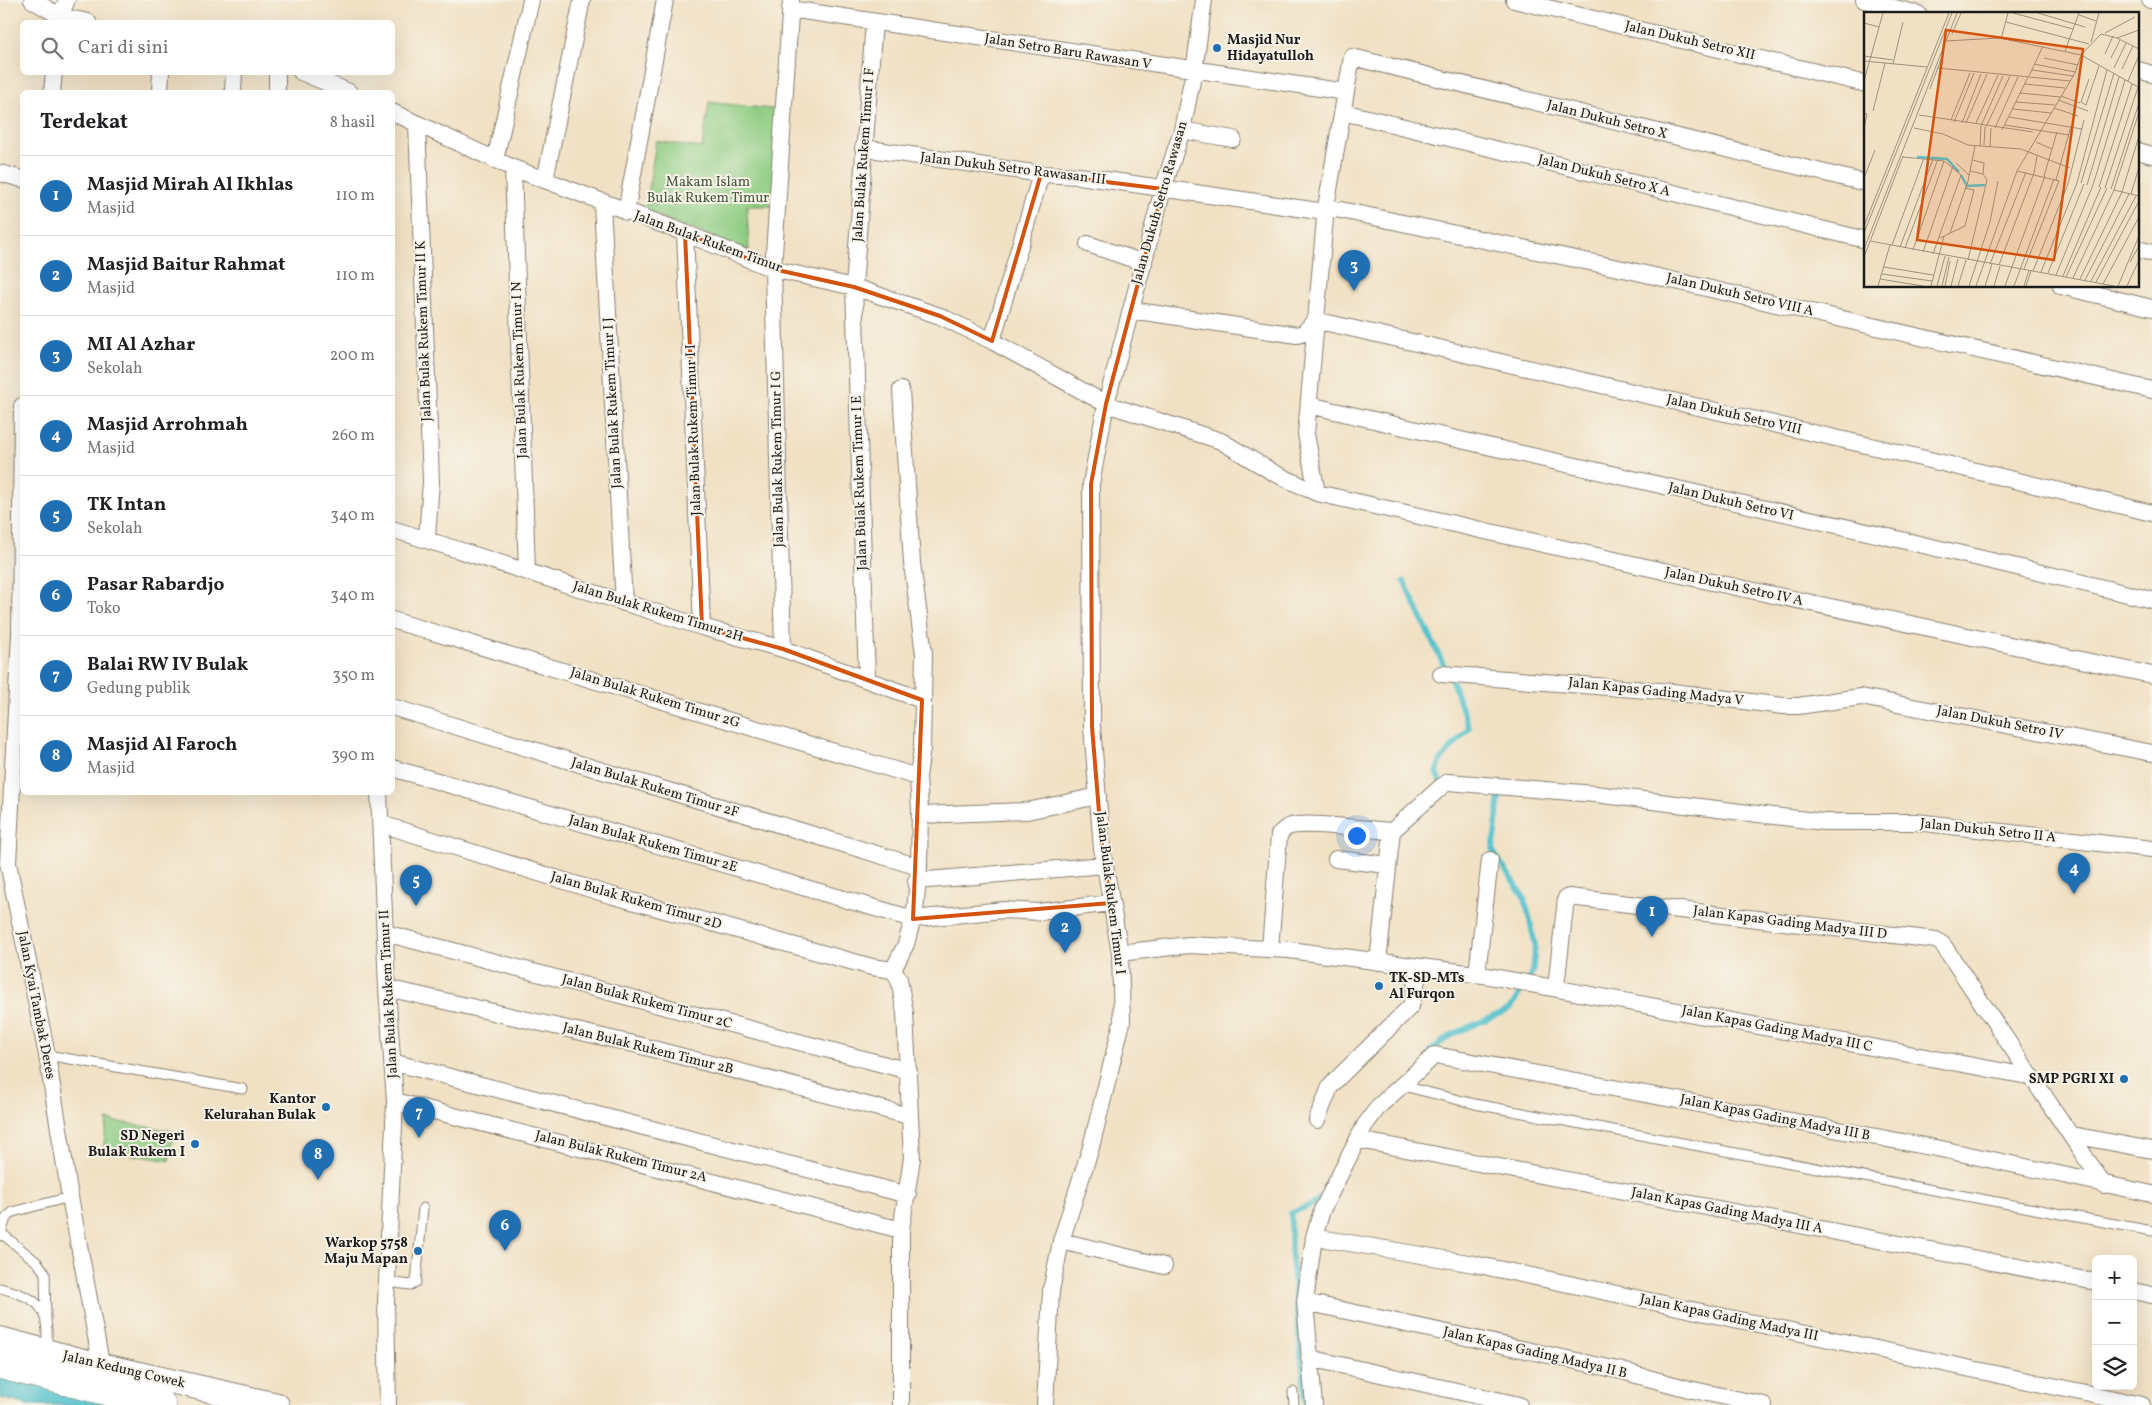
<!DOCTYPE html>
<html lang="id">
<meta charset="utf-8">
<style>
body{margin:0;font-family:Vollkorn,serif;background:#f6f6f6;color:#202124}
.controls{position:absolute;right:15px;bottom:15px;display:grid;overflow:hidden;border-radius:8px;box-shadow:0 5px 20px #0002}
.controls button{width:45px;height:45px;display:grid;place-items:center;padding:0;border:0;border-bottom:1px solid #e0e0e0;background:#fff;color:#202124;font:25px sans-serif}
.you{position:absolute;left:1356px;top:835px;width:18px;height:18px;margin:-12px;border:4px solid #fff;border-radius:50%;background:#1a73e8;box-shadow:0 0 0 8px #1a73e833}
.badge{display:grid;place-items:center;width:32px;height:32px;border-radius:50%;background:#1f6fb2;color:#fff;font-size:16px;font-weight:700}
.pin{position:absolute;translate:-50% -41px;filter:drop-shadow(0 1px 2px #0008)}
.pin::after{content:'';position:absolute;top:26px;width:18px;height:15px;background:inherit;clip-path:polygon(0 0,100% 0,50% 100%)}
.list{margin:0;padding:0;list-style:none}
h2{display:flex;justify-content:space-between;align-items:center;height:65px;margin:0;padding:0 20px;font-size:21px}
h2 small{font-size:16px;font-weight:400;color:#757577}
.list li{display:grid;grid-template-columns:32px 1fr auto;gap:15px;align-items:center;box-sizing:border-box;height:80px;padding:0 20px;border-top:1px solid #e0e0e0}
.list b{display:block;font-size:19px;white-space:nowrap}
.list p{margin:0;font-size:16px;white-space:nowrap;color:#757577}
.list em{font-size:16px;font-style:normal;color:#757577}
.icon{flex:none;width:28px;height:28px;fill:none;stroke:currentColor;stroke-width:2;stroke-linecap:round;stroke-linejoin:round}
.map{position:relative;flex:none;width:2152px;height:1405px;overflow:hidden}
.search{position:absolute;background:#fff;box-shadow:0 5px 20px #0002;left:20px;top:20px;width:375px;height:55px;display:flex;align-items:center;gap:12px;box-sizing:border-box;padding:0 18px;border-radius:8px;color:#757577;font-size:19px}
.panel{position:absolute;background:#fff;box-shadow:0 5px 20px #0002;left:20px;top:90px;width:375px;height:705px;border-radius:8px}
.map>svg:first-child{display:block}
</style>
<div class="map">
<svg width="2152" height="1405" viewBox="0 0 2152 1405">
<rect width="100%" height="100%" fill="#f7f3e8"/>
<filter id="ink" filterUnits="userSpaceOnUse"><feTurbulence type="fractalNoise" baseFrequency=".02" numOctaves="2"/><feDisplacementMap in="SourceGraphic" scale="10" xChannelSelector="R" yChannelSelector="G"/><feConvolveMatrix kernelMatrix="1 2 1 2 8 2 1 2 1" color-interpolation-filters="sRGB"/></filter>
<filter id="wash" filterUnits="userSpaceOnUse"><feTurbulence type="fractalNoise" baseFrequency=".0096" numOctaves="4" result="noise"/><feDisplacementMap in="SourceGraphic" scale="20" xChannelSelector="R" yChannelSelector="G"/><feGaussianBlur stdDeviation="1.12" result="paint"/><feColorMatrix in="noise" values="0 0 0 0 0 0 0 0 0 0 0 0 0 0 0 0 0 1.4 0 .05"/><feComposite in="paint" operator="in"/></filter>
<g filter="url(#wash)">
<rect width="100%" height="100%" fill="#f1e1c4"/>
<path fill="#8ecc82" stroke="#55744f" d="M709 102 779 110 773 206H747L749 251 645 211 656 141 702 148Z
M107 1120 174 1131 169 1161 103 1150Z"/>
<path fill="#55c2cd" stroke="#386f74" d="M0 1373 126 1405H29L0 1398Z"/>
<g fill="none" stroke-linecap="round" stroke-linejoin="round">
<path stroke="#55c2cd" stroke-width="5.5" d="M1404 581 1444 666
M1440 781 1436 773 1440 761 1469 728 1452 681
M1430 1051 1451 1035 1510 1009 1533 971 1535 944 1525 899 1493 851 1500 792 1495 791
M1306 1405 1291 1249V1213L1313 1204 1324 1195"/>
</g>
</g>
<g filter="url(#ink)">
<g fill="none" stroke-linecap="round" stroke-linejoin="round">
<g stroke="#867e70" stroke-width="11">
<path id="service" d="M47 1055 243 1089
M1399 1085 1475 1104 2152 1231
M1 1233 38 1263 45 1273 46 1319
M0 1236 6 1218 13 1212 70 1197
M387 1282 411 1285 416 1282 423 1208
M0 1288C40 1298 51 1308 46 1350
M1293 1392 1294 1405"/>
</g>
<g stroke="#867e70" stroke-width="18">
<path id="minor" d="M32 0 60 16V22
M67 0 60 16 88 22
M1514 0 1866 84
M1864 0 1918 14
M2150 0H2152
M790 9 1346 92
M2138 70 2152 74
M277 72V92
M301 72 349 92
M52 92 54 72
M160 92 161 72
M233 92 234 72
M392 112 513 168 685 233 773 269 854 287 940 316 992 341 1106 404 1221 441 1274 473 1317 493 1712 582 2152 675
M1343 112 1866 240
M417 124 431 481 427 539
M1182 130 1233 139
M863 148 1041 174 1079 176 1325 212
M2138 151 2152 155
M495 160 531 0
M513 168 527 571
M0 173 22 179
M545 180 582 0
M602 204 624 603
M1326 207 1628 270 2152 390
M626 212 665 0
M685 233 702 627
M1088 244 1144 263
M2138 249 2152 253
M2061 286 2152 308
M1131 310 1297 335 1304 333 1315 320 1875 447 2152 513
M992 341 1041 174
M1309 405C1590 471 1872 530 2152 600
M22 406 20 635 8 863 47 1055 70 1197 103 1374
M1317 493 1306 434 1326 207 1352 57 1866 183
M392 529 702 627 783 649 922 700
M392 620 918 777
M783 649 773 269 791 0
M1441 674 1672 692 1783 706H1798L1861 697 2152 753
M867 680 854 287 874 22
M392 707 919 867
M392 768 913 919 1004 910 1039 912 1111 903
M379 792 387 988 395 1101 386 1303 388 1405
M920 815 1027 811 1098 796
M381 824 610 895 872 967 893 970
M1336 859 1388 865
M916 881 1105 865
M385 933 909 1071
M1270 949 1279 835C1282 831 1286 827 1291 826 1312 821 1367 830 1392 831
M1120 953 1189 945 1289 950 1483 975 2033 1077
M1378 962 1392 831 1441 787 1448 782 1595 794 1823 822H1916L2152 849
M893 970 906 944 915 911 919 867 920 810 918 777 922 748 924 654 912 563 901 390
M893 970 899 979 905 1013 912 1158 901 1230V1405
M1477 974 1490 860
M1556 987 1566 898 1569 897 1936 940 1943 945 2104 1185
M387 988 638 1045 909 1116
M392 1062 908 1195
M395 1101 901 1230
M1317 1120 1330 1087 1337 1079 1411 1006 1420 967
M2072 1135 2152 1150
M1359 1140 2096 1282
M1314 1237 1474 1264 2142 1405
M1061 1241 1164 1266
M2133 1291 2152 1295
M1305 1302 1618 1370 1689 1389 1764 1405
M1309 1358 1519 1405
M1045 1405 1051 1291 1061 1241 1091 1147 1122 1022 1120 953 1102 848 1092 727 1091 484 1106 404 1163 189 1182 130 1194 71 1204 0
M1314 1405 1305 1302 1314 1237 1322 1210 1365 1125 1379 1106 1435 1055 1941 1149 2152 1194"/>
</g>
<g stroke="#867e70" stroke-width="26">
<path id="secondary" d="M0 1339 103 1366 277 1405"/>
</g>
<g stroke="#867e70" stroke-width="29">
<path id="trunk" d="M0 1365 162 1405"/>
</g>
<use href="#service" stroke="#fff" stroke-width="9"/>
<use href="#minor" stroke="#fff" stroke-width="16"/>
<use href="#secondary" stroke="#fff" stroke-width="24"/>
<use href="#trunk" stroke="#fff" stroke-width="28"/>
</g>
</g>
<path fill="none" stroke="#d4530e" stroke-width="4" stroke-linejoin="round" d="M1041 174 1163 189 1106 404 1091 484 1092 727 1102 848 1111 903 913 919 922 700 783 649 702 627 685 233 773 269 854 287 940 316 992 341Z"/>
<g fill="#1f6fb2" stroke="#f7f3e8" stroke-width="2">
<circle cx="1217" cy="48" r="5"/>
<circle cx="1379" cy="986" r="5"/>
<circle cx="2124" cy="1079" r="5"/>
<circle cx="326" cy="1107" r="5"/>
<circle cx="195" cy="1144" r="5"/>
<circle cx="418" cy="1251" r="5"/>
</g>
<g text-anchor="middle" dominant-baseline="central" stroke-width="4" stroke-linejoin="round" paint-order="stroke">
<g font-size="14" font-weight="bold" fill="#1c1c1c" stroke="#f7f3e8" text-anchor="end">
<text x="1227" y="40" text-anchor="start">Masjid Nur<tspan x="1227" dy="16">Hidayatulloh</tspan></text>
<text x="1389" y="978" text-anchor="start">TK-SD-MTs<tspan x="1389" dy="16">Al Furqon</tspan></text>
<text x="2114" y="1079">SMP PGRI XI</text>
<text x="316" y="1099">Kantor<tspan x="316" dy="16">Kelurahan Bulak</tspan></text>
<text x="185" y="1136">SD Negeri<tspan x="185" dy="16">Bulak Rukem I</tspan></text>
<text x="408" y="1243">Warkop 5758<tspan x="408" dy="16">Maju Mapan</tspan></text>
</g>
<g font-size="14" fill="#1c1c1c" stroke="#f7f3e8">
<text transform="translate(1690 41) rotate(13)">Jalan Dukuh Setro XII</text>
<text transform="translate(1068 52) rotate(9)">Jalan Setro Baru Rawasan V</text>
<text transform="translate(1607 120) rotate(14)">Jalan Dukuh Setro X</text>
<text transform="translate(864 155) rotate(-86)">Jalan Bulak Rukem Timur I F</text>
<text transform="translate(1013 169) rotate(7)">Jalan Dukuh Setro Rawasan III</text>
<text transform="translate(1604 176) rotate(14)">Jalan Dukuh Setro X A</text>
<text transform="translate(1160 203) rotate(-74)">Jalan Dukuh Setro Rawasan</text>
<text transform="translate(708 242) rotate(20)">Jalan Bulak Rukem Timur</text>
<text transform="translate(1740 295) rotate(13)">Jalan Dukuh Setro VIII A</text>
<text transform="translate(424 331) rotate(-92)">Jalan Bulak Rukem Timur II K</text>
<text transform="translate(520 370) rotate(-92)">Jalan Bulak Rukem Timur I N</text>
<text transform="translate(613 403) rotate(-93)">Jalan Bulak Rukem Timur I J</text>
<text transform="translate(1734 415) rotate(13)">Jalan Dukuh Setro VIII</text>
<text transform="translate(694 430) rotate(-92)">Jalan Bulak Rukem Timur I I</text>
<text transform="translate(778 459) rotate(-91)">Jalan Bulak Rukem Timur I G</text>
<text transform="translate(860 483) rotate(-92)">Jalan Bulak Rukem Timur I E</text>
<text transform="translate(1731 502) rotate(13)">Jalan Dukuh Setro VI</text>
<text transform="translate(1734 587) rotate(12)">Jalan Dukuh Setro IV A</text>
<text transform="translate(658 612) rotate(17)">Jalan Bulak Rukem Timur 2H</text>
<text transform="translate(1656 692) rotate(6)">Jalan Kapas Gading Madya V</text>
<text transform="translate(655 698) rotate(17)">Jalan Bulak Rukem Timur 2G</text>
<text transform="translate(2000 723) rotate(11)">Jalan Dukuh Setro IV</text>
<text transform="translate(655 788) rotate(17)">Jalan Bulak Rukem Timur 2F</text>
<text transform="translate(1988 831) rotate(6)">Jalan Dukuh Setro II A</text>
<text transform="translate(653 844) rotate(16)">Jalan Bulak Rukem Timur 2E</text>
<text transform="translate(1110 893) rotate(83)">Jalan Bulak Rukem Timur I</text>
<text transform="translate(636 901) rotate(16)">Jalan Bulak Rukem Timur 2D</text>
<text transform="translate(1790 923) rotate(7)">Jalan Kapas Gading Madya III D</text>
<text transform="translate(389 994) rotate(-93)">Jalan Bulak Rukem Timur II</text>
<text transform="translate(647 1002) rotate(15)">Jalan Bulak Rukem Timur 2C</text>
<text transform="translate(36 1005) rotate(79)">Jalan Kyai Tambak Deres</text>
<text transform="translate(1777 1029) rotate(11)">Jalan Kapas Gading Madya III C</text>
<text transform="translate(648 1049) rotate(14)">Jalan Bulak Rukem Timur 2B</text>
<text transform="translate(1775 1118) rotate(11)">Jalan Kapas Gading Madya III B</text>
<text transform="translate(621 1157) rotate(14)">Jalan Bulak Rukem Timur 2A</text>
<text transform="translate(1727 1211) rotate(11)">Jalan Kapas Gading Madya III A</text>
<text transform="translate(1729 1318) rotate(12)">Jalan Kapas Gading Madya III</text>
<text transform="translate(1535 1353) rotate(13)">Jalan Kapas Gading Madya II B</text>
<text transform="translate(124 1370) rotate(13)">Jalan Kedung Cowek</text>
</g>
<g font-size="14" fill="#445a40" stroke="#f7f3e8">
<text x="708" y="182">Makam Islam<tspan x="708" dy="16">Bulak Rukem Timur</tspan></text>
</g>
</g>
<g transform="translate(1864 12)">
<rect width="275" height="275" fill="#f1e1c4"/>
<path fill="none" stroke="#55c2cd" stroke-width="2.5" d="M53 145 83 147 95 160M97 163 103 174 121 173"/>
<path fill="none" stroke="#9c9281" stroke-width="1" d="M149 1 209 17M174 1 221 15M215 3 232 9M142 10 225 32M0 11 15 15M241 21 271 5M88 22 97 1M253 26 275 37M137 27 144 1M82 29 135 26 217 43 237 22 253 26 275 18M227 30 235 1M201 39 215 1M241 42 249 24M0 44 29 48M180 46 214 53M247 46 256 28M0 49 63 55M29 52 39 10M170 52 211 60M74 56 206 69M250 56 262 31M258 57 269 34M168 58 209 64M165 64 179 34M225 67 217 90 222 93 235 54M0 69 19 1M264 69 275 43M161 72 201 76M66 77 79 42M156 81 196 85M197 84 216 91M194 88 224 99M152 90 191 93M190 96 214 104M149 97 187 101M9 99 21 51M0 101 3 102 0 116M55 103 169 120M145 105 218 117M87 108 106 61M90 110 110 61M98 111 117 62M102 111 123 62M112 111 134 63M141 113 205 123M122 115 146 64M50 116 79 122 104 133 157 137 206 156M131 116 154 65M138 118 164 65M172 130 188 137M120 133 121 115M116 134 117 114 139 64M126 134 127 116M39 145 80 149 97 163 69 242M109 148 120 151 119 162M92 151 105 163M153 159 195 169 160 257M180 164 193 120M0 166 11 138M192 168 207 114M213 171 243 58M217 171 250 61M223 173 255 65M235 175 268 72M247 177 275 91M250 178 275 184M267 182 275 155M0 214 85 1M0 221 88 1M86 221 104 169 111 134M76 226 101 214 110 178 101 176M6 229 250 274M28 233 60 146M36 235 69 147M41 236 74 147M0 237 93 1M49 238 80 149M59 240 89 154M0 245 39 144M104 248 123 168 119 162 106 159M266 250 275 234M126 252 162 160M135 253 170 161 173 144M20 255 69 263M169 259 204 172 220 108M177 260 213 171M184 261 220 172M18 262 68 269M192 263 229 173 261 68M199 264 237 175M202 265 243 176M209 266 250 178 275 100M16 267 59 274M216 267 258 180 275 124M221 268 265 182M227 269 272 184M232 270 275 189M239 272 275 205M14 274 26 233M67 274 80 224M73 274 81 244M78 274 85 245M81 274 86 249M87 274 94 247M94 274 102 248M105 274 126 210 134 169M112 274 153 159 211 61 217 43 274 75 241 176M121 274 128 252M130 274 136 254M141 274 181 164M150 274 190 167M160 274 165 258M162 274 167 259M254 274 275 224M263 274 275 248"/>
<path fill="#d4530e" fill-opacity="0.15" stroke="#d4530e" stroke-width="2.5" d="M82 18 219 37 190 248 53 228Z"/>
<rect width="275" height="275" fill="none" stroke="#1c1c1c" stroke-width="2.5"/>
</g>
</svg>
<div class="controls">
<button>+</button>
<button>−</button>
<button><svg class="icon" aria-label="layers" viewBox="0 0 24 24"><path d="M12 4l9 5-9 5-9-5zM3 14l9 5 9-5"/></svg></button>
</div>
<div class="you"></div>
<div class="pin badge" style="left:1652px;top:937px">1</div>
<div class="pin badge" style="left:1065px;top:953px">2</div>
<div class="pin badge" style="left:1354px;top:291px">3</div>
<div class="pin badge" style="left:2074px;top:894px">4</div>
<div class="pin badge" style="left:416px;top:906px">5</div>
<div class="pin badge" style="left:505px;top:1251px">6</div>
<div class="pin badge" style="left:419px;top:1138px">7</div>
<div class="pin badge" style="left:318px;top:1180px">8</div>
<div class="search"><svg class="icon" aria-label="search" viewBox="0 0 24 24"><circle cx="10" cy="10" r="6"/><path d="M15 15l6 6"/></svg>Cari di sini</div>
<section class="panel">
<h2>Terdekat<small>8 hasil</small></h2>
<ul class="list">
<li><span class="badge">1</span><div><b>Masjid Mirah Al Ikhlas</b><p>Masjid</p></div><em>110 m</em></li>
<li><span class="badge">2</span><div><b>Masjid Baitur Rahmat</b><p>Masjid</p></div><em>110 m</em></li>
<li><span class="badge">3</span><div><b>MI Al Azhar</b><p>Sekolah</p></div><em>200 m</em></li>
<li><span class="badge">4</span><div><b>Masjid Arrohmah</b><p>Masjid</p></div><em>260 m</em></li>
<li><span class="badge">5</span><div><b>TK Intan</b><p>Sekolah</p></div><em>340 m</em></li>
<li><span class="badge">6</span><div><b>Pasar Rabardjo</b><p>Toko</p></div><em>340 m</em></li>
<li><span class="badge">7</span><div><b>Balai RW IV Bulak</b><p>Gedung publik</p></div><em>350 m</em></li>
<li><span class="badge">8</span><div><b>Masjid Al Faroch</b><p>Masjid</p></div><em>390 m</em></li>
</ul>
</section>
</div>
